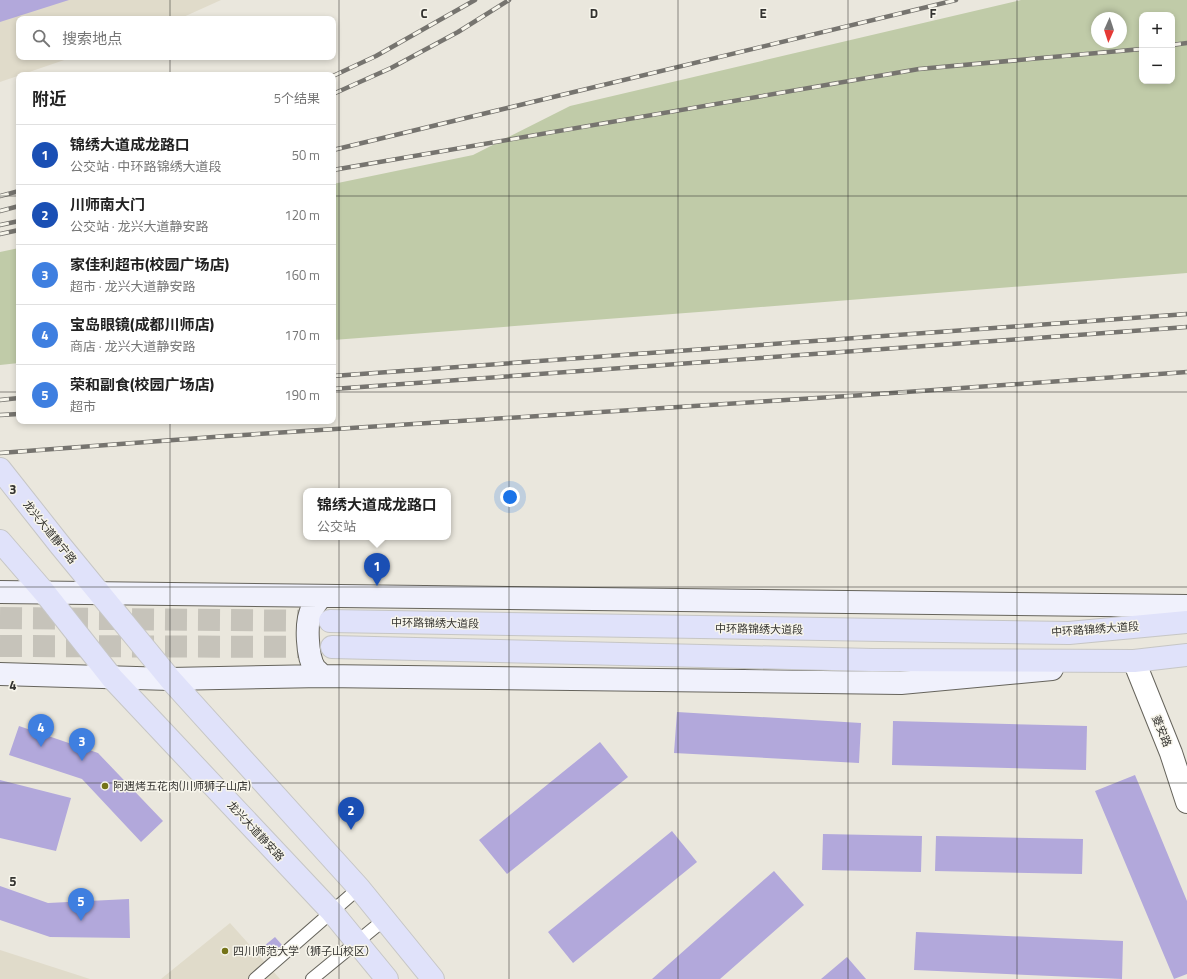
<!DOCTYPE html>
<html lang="zh">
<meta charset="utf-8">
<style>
body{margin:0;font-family:"Titillium Web","Noto Sans SC",sans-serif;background:#f2f2f2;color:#222}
.controls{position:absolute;right:12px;top:12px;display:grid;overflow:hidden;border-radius:8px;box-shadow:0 2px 6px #0003}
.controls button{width:36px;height:36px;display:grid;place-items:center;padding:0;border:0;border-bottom:1px solid #e0e0e0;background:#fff;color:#222;font:20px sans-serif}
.compass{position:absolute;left:1091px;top:12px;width:36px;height:36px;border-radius:50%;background:#fff;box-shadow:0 2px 6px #0003;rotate:183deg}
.you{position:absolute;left:510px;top:497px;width:14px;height:14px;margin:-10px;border:3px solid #fff;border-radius:50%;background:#1a73e8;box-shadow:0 0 0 6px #1a73e833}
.badge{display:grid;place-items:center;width:26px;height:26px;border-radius:50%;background:#747318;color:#fff;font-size:13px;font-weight:700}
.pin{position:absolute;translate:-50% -33px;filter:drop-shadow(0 1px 2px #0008)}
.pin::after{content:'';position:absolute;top:21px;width:14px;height:12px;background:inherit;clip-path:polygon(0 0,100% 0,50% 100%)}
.popup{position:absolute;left:303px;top:488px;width:148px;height:52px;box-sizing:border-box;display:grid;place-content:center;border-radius:8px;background:#fff;filter:drop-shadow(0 1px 3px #0005);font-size:13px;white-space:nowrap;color:#767676}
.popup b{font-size:15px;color:#222}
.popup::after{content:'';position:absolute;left:50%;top:100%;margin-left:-8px;border:8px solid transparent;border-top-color:#fff}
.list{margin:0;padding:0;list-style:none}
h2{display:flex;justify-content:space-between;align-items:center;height:52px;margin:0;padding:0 16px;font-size:17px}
h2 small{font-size:13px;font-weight:400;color:#767676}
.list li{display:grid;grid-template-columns:26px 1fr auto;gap:12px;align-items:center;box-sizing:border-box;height:60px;padding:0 16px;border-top:1px solid #e0e0e0}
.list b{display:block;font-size:15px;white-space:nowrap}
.list p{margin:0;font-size:13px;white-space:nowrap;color:#767676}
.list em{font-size:13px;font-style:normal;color:#767676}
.icon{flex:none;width:22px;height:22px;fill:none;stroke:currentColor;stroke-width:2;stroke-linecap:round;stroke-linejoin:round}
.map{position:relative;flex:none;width:1187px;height:979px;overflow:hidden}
.search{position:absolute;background:#fff;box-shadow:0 2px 6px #0003;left:16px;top:16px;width:320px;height:44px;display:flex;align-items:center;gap:10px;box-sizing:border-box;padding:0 14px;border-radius:8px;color:#767676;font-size:15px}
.panel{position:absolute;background:#fff;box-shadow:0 2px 6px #0003;left:16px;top:72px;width:320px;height:352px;border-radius:8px}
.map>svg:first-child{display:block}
</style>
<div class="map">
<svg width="1187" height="979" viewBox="0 0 1187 979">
<rect width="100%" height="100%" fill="#eae7dd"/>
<path fill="#e0dbca" d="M0 0H221L179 19H19V57H73L0 82Z
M230 923 280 979H161Z
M0 950 90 979H0Z"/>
<path fill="#c0cba8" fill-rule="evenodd" d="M1021 0H1187V273L712 311 333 340V184L473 155 570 106ZM1142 15H1172V81H1142ZM1097 18H1121V42H1097Z
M19 248V363L0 365V252Z"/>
<path fill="#b2a8db" d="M0 0H69L0 22Z
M677 712 861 723 859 763 674 753Z
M893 721 1087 726 1086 770 892 765Z
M19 726 98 753 163 821 141 842 82 779 9 755Z
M600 742 628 777 507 874 479 840Z
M1135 775 1187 901V974L1174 979 1095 791Z
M0 780 71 798 56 851 0 838Z
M672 831 697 862 573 963 548 932Z
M823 834 922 836 921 872 822 870Z
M936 836 1083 839 1082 874 935 871Z
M774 871 804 905 720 979H652Z
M0 886 48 903 129 899 130 938 50 937 0 920Z
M916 932 1123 941 1122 979 914 970Z
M275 937 282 945 271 955 264 946Z
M847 957 866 979H821Z"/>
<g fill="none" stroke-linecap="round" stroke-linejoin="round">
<path stroke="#c6c3ba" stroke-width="22" stroke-dasharray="22 11" stroke-linecap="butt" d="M0 618 327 621
M0 646 332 647"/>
<g stroke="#66645c" stroke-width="14">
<path id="service" d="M255 979 359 888
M312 979 385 919"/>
</g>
<g stroke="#66645c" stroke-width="24">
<path id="minor" d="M1134 661 1171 753 1187 802"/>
</g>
<g stroke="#66645c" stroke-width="24">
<path id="secondary" d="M0 592 1187 606
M321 596C318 601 314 605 312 609 305 622 307 657 315 669 317 671 320 673 322 676
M0 674 170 679 322 676 901 683 1052 669"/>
</g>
<g stroke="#c6c6c5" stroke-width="24">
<path id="primary" d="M0 469 60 545 170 679 359 888 433 979
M0 541 45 593 112 678 332 912 387 979
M330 621 1069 633 1187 622
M332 647 872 660 1134 661 1187 655"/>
</g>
<use href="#service" stroke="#fff" stroke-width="12"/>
<use href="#minor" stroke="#fff" stroke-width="22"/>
<use href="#secondary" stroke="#f0f1fc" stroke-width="22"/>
<use href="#primary" stroke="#e0e2fa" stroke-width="22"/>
<g stroke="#76746f" stroke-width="4.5">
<path id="rail" d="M1172 45 1187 43
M333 76 376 56 475 0
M333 94 391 68 458 32 509 0
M333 150 956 0
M333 170 919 69 1142 49
M0 196 19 191
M0 211 19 206
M0 225 19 221
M0 234 19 230
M333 376 1187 314
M333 389 1187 327
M0 400 19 398
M0 415 19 414
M0 453 227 436 864 395 1187 372"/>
</g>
<use href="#rail" stroke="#f7f5eb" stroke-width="3" stroke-dasharray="9" stroke-linecap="butt"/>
</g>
<path fill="none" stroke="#343330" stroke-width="1" stroke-opacity="0.55" d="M170 0V19M339 0V979M509 0V979M678 0V979M848 0V979M1017 0V979M170 57V75M0 196H19M333 196H1187M0 392H19M333 392H1187M170 421V979M0 587H1187M0 783H1187"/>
<g fill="#747318" stroke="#f7f5eb" stroke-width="1.5">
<circle cx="105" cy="786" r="4"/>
<circle cx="225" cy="951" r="4"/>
</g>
<g text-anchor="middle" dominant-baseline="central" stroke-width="3" stroke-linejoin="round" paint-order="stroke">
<g font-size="11" fill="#343330" stroke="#f7f5eb">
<text transform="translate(50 532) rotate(51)">龙兴大道静宁路</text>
<text transform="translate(435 623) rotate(1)">中环路锦绣大道段</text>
<text transform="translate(759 629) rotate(1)">中环路锦绣大道段</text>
<text transform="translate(1095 629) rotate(-4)">中环路锦绣大道段</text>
<text transform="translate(1162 731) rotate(68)">菱安路</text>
<text transform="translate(256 831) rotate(47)">龙兴大道静安路</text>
</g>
<g font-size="11" fill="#343330" stroke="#f7f5eb" text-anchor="start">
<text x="113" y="786">阿遇烤五花肉(川师狮子山店)</text>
<text x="233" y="951">四川师范大学（狮子山校区）</text>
</g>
</g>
<g font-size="13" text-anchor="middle" font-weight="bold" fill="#343330" stroke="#f7f5eb" stroke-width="3" stroke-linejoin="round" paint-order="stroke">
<text x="424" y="18">C</text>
<text x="594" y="18">D</text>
<text x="763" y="18">E</text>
<text x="933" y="18">F</text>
<text x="13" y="494">3</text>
<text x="13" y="690">4</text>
<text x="13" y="886">5</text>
</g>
</svg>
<div class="controls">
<button>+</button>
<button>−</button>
</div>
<svg class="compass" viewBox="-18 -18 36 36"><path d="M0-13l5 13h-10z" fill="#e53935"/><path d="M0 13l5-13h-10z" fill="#767676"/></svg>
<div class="you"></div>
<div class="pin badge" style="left:377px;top:586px;background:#1a4fb4">1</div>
<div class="popup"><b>锦绣大道成龙路口</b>公交站</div>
<div class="pin badge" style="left:351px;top:830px;background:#1a4fb4">2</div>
<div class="pin badge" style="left:82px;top:761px;background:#3f7fe0">3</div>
<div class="pin badge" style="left:41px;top:747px;background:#3f7fe0">4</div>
<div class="pin badge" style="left:81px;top:921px;background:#3f7fe0">5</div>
<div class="search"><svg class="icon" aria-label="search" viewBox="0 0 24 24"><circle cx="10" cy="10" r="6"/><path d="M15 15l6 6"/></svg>搜索地点</div>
<section class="panel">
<h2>附近<small>5个结果</small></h2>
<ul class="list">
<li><span class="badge" style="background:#1a4fb4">1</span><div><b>锦绣大道成龙路口</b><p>公交站 · 中环路锦绣大道段</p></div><em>50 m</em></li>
<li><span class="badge" style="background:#1a4fb4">2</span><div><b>川师南大门</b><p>公交站 · 龙兴大道静安路</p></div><em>120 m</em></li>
<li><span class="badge" style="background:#3f7fe0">3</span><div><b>家佳利超市(校园广场店)</b><p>超市 · 龙兴大道静安路</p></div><em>160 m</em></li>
<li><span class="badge" style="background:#3f7fe0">4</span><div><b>宝岛眼镜(成都川师店)</b><p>商店 · 龙兴大道静安路</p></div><em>170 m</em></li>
<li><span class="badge" style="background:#3f7fe0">5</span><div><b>荣和副食(校园广场店)</b><p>超市</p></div><em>190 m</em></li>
</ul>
</section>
</div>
